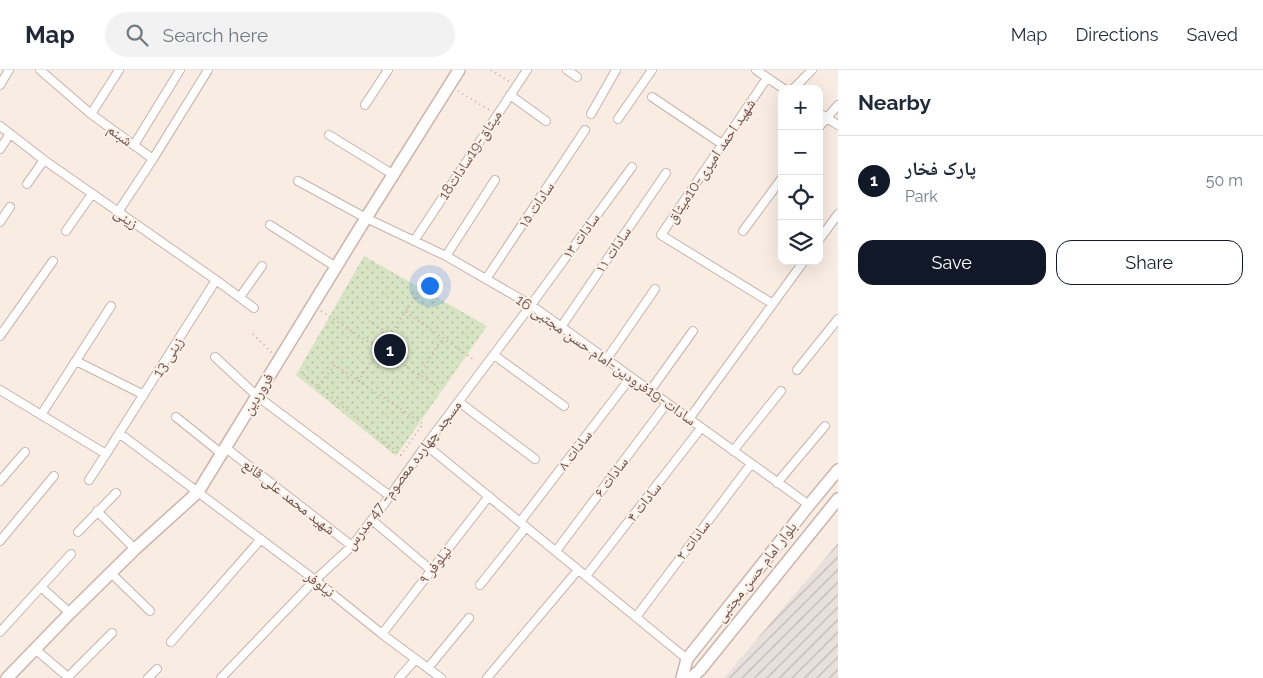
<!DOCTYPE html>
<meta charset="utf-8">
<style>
body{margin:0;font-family:Raleway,"Noto Naskh Arabic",sans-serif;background:#f2f2f3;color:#1f2937}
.controls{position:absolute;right:15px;top:15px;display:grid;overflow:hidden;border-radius:10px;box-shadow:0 5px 20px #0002}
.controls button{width:45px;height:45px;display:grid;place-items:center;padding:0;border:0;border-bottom:1px solid #e0e1e3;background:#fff;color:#1f2937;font:25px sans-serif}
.you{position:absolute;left:429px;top:215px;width:18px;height:18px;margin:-12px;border:4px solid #fff;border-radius:50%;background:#1a73e8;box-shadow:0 0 0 8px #1a73e833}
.badge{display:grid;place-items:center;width:32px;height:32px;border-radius:50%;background:#111827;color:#fff;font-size:16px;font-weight:700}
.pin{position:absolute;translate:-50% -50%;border:2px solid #fff;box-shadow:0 1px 5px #0006}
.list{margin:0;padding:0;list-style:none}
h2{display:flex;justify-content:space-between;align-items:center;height:65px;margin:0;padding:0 20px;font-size:21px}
h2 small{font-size:16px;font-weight:400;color:#747a83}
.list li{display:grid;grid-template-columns:32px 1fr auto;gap:15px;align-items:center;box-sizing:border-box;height:90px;padding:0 20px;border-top:1px solid #e0e1e3}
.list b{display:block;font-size:19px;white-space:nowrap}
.list p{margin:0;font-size:16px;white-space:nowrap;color:#747a83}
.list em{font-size:16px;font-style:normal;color:#747a83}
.actions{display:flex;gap:10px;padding:15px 20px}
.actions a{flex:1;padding:11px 0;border:1px solid #111827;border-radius:15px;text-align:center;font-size:18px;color:#111827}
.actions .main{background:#111827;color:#fff}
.icon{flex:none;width:28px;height:28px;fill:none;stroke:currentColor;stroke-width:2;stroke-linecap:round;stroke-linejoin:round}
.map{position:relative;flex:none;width:838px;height:608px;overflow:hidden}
header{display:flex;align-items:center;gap:30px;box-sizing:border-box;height:70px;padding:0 25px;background:#fff;border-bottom:1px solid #e0e1e3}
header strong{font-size:24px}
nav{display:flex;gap:28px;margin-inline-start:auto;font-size:18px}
.search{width:350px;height:45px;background:#f2f2f3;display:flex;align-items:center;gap:12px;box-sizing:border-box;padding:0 18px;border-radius:28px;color:#747a83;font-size:19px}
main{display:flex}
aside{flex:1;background:#fff}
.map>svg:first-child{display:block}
</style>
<header>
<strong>Map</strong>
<div class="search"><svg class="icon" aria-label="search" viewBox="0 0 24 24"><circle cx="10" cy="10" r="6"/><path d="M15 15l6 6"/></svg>Search here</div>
<nav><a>Map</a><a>Directions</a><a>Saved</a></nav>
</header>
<main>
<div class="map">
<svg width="838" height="608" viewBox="0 0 838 608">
<defs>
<pattern id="industrial-furrows" width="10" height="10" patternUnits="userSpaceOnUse" patternTransform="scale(1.25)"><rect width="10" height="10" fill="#e8e0dc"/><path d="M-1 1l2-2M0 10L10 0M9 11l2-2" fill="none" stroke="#c0b8b5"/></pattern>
<pattern id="park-dots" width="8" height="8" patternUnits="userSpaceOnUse" patternTransform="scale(1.25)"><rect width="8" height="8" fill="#d6e4c3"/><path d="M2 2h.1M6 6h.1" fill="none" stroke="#b2bba1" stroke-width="1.8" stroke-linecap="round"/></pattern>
</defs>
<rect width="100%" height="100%" fill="#f9ece2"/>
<path fill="url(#industrial-furrows)" d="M838 473V608H724Z"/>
<path fill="url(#park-dots)" d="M364 186 487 256 396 386 296 305Z"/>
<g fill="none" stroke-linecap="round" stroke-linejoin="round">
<g stroke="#c7b2ab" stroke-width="10">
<path id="street" d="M40 0 91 44 153 89 118 142
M567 0 577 7
M756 0 784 19
M767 8 661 165 773 234
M0 15 9 0
M793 19 812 0
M510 25 546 51
M652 27 722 74
M365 35 388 0
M819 43 838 55
M91 44 119 0
M591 44 616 0
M618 49 652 0
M0 56 44 90 216 210 254 238
M819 57 838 35
M329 65 394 105
M134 75 180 0
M0 79 10 64
M153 89 208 0
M298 111 366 148 446 186 531 235 809 435
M27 114 44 90
M0 152 10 137
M270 155 336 197
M66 161 92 124
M743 161 782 108
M819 170 838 144
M414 171 527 0
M446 186 495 110
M486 209 585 60
M240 227 262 196
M561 257 666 103
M0 266 53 191
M494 285 564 336
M215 287 257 326 390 426
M606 290 655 219
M76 291 144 325
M797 300 838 249
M0 320 106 384 216 210
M650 321 693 261
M459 332 535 389
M41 345 111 236
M176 347 222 384
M689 349 804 191
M119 363 315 510 382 564 441 608
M426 375 687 589
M226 378 352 476
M733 381 781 321
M89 410 106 384
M0 411 25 382
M777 413 825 356
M97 441 135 479
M372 450 431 500
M520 452 631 307
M78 462 116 423
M0 471 54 406
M556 481 667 333
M111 503 150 541
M586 506 701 358
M480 515 526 457
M41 517 70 543
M636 547 751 394
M0 562 71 484
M382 564 489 426
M171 572 261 469
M35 579 69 608
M428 598 469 548
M68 607 112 563
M148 608 157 599
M221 608 315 510 352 476 390 426 426 375 531 235 632 97
M399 608 416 589
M487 608 578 500"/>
</g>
<g stroke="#ccb4ab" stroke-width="14">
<path id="secondary" d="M7 608 70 543 135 479 198 422 366 148 459 0
M682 608 687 589 809 435 838 400
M691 608 700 600 838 429"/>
</g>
<path stroke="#ceaba1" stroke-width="2" stroke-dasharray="1 4" stroke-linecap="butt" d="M491 0 510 12
M458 21 491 41
M321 241 437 316
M406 242 474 290
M369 251 390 264
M253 264 272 283
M304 305 401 385 423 354 335 295 318 316
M419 305 442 269
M358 311 425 213"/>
<use href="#street" stroke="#fff" stroke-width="8"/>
<use href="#secondary" stroke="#fff" stroke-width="11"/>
</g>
<g text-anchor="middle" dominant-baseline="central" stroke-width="4" stroke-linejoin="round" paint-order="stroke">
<g font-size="15" fill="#6d524c" stroke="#fcf0e7">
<text transform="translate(120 65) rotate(36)">شبنم</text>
<text transform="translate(470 85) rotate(-57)">18میثاق-19سادات</text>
<text transform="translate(711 91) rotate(-56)">شهید احمد امیری-10میثاق</text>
<text transform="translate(536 135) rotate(-56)">سادات ۱۵</text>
<text transform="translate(126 148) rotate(35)">زینی</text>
<text transform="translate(581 166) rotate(-54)">سادات ۱۳</text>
<text transform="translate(613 180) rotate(-56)">سادات ۱۱</text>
<text transform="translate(168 287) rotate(-58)">زینی 13</text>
<text transform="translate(606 290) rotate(35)">سادات-19فرودین-امام حسن مجتبی 16</text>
<text transform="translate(258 324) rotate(-59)">فروردین</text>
<text transform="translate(575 380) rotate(-53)">سادات ۸</text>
<text transform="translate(403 405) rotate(-53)">مسجد چهارده معصوم- 47 مدرس</text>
<text transform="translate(611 407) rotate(-53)">سادات ۶</text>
<text transform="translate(289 427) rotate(38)">شهید محمد علی قانع</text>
<text transform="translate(644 432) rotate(-52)">سادات ۴</text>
<text transform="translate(693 470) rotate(-53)">سادات ۲</text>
<text transform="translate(435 495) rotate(-52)">نیلوفر ۹</text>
<text transform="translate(756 502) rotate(-52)">بلوار امام حسن مجتبی</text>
<text transform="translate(320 514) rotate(38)">نیلوفر</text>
</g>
</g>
</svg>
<div class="controls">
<button>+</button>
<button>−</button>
<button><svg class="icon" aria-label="locate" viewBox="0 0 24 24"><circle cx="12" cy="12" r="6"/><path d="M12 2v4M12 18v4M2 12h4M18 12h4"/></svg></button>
<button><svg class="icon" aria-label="layers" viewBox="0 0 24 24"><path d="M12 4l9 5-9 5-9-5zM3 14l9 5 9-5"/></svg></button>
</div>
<div class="you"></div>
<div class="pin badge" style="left:390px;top:280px">1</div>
</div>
<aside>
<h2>Nearby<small></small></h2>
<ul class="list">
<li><span class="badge">1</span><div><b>پارک فخار</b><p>Park</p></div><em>50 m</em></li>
</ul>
<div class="actions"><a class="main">Save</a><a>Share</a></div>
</aside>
</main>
